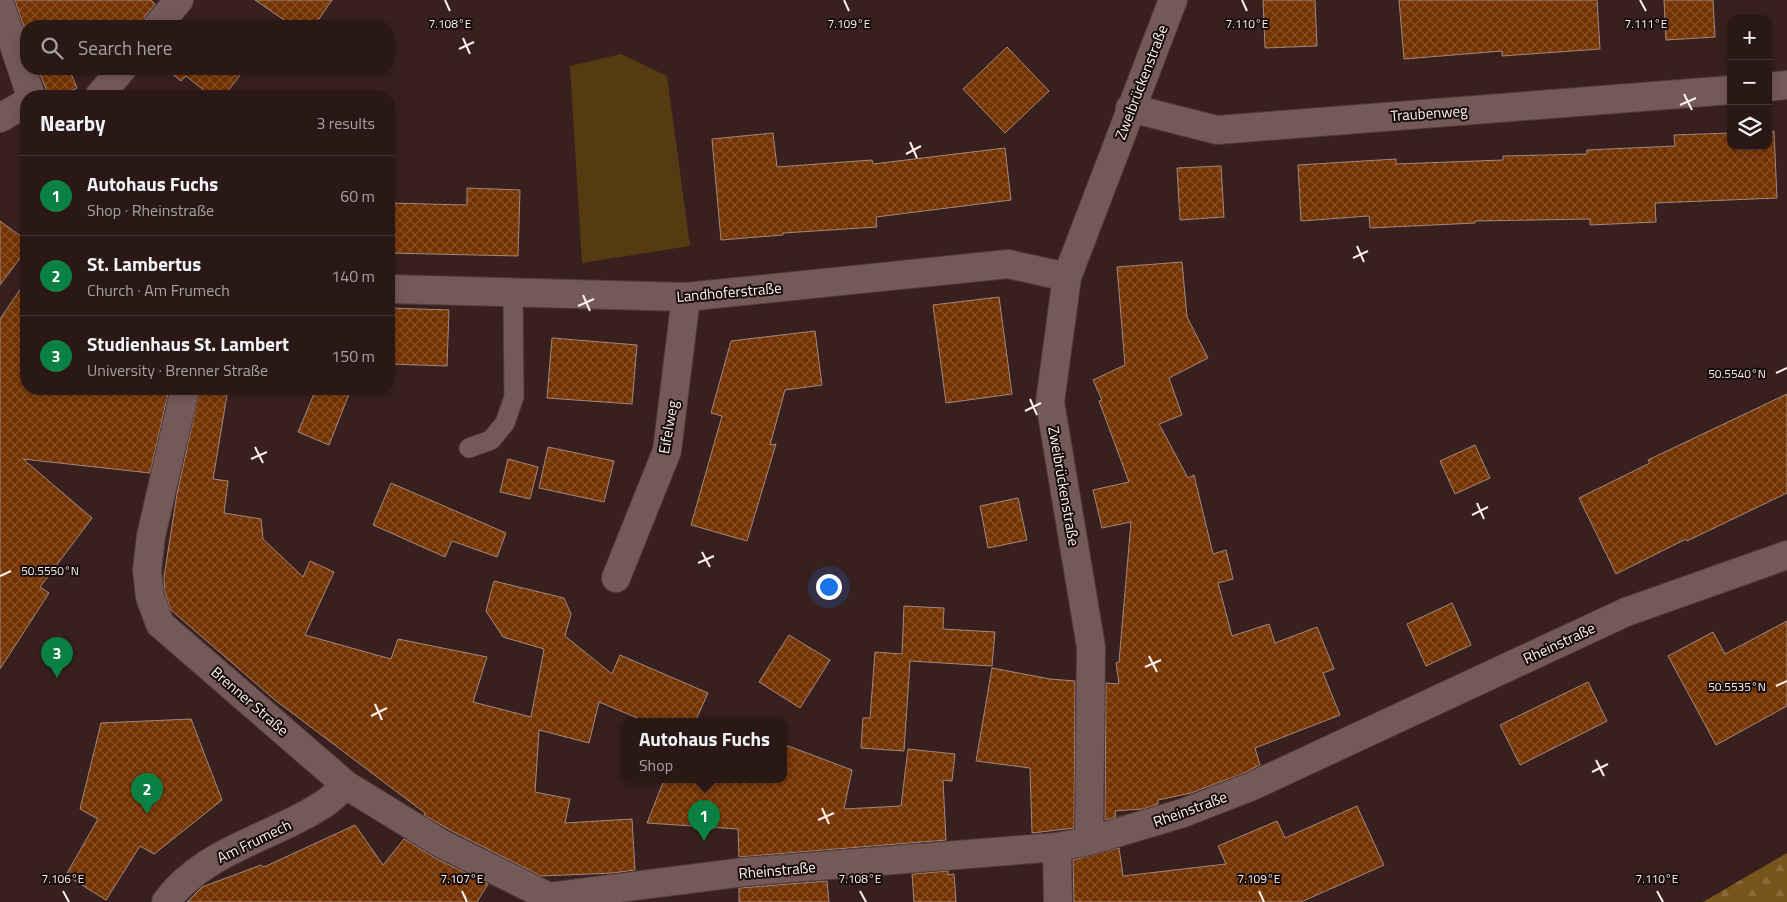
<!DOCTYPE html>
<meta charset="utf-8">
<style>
body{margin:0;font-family:"Titillium Web",sans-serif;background:#322120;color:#f1f3f6}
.controls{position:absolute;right:15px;top:15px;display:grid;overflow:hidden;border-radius:10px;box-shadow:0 2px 8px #0003}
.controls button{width:45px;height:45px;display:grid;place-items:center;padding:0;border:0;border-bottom:1px solid #463736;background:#2a1817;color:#f1f3f6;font:25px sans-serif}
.you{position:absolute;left:828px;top:586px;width:18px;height:18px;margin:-12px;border:4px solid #fff;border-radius:50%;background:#1a73e8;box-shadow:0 0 0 8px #1a73e833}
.badge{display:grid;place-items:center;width:32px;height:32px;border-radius:50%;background:#0b8043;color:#fff;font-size:16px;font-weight:700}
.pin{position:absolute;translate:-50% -41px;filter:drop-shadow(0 1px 2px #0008)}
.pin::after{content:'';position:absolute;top:26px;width:18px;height:15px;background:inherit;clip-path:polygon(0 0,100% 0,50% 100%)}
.popup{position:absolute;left:622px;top:718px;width:165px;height:65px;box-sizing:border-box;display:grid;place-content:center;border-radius:10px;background:#2a1817;filter:drop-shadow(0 1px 4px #0005);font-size:16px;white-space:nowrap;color:#a5a0a1}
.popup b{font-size:19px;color:#f1f3f6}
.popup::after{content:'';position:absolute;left:50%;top:100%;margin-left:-10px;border:10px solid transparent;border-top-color:#2a1817}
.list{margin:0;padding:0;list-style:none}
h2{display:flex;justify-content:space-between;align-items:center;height:65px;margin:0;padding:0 20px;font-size:21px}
h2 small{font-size:16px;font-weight:400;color:#a5a0a1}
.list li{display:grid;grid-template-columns:32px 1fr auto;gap:15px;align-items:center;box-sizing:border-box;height:80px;padding:0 20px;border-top:1px solid #463736}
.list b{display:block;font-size:19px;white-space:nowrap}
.list p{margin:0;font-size:16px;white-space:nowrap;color:#a5a0a1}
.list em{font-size:16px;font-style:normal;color:#a5a0a1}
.icon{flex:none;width:28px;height:28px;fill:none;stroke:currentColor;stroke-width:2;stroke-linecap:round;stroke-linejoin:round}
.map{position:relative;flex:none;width:1787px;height:902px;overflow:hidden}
.search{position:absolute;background:#2a1817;box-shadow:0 2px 8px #0003;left:20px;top:20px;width:375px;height:55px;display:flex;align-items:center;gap:12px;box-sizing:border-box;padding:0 18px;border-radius:20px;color:#a5a0a1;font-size:19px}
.panel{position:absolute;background:#2a1817;box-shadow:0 2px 8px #0003;left:20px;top:90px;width:375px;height:305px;border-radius:20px}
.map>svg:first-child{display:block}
</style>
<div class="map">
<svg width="1787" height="902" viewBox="0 0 1787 902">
<defs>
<pattern id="forest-firs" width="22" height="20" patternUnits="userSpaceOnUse" patternTransform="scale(1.25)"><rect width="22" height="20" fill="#77541b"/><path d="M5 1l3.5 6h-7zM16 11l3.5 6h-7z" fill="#8b6d3c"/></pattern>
<pattern id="building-cross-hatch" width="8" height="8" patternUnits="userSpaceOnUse" patternTransform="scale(1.25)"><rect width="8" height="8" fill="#733200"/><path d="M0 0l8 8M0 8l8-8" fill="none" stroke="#885026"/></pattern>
</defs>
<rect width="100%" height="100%" fill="#38201f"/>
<path fill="url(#forest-firs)" d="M1787 853V902H1703Z"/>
<path fill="#553b11" d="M621 54 667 76 690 246 582 263 570 66Z"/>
<path fill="url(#building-cross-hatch)" stroke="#a2887b" d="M15 0H151L155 4 145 16 142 26H26V33Z
M255 0H332L314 26H293Z
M1263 0H1315L1317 46 1265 48Z
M1399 0H1597L1600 49 1502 56V51L1404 59Z
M1664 0H1713L1715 37 1666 40Z
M1007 47 1049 91 1005 133 963 89Z
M38 69H69L77 88 60 96H49Z
M166 69H235L241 74 224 96H211L186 76 181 81Z
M1768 131H1774L1777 198 1655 203 1656 222 1590 225V219L1475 221V223L1370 228 1369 216 1301 221 1298 165 1396 159V164L1503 160V156L1587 154V150L1675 146 1674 135 1731 133V146H1768Z
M773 133 777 167 872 160 873 164 1005 148 1011 200 876 217 877 227 783 233V235L721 240 712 139Z
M1221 166 1224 217 1180 220 1177 168Z
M467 188 520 190 518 256 389 253V203L467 205Z
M0 221 26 240V250L0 285Z
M1182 262 1187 317 1208 358 1169 378 1182 415 1159 424 1188 478 1194 475 1213 554 1226 550 1233 579 1218 583 1232 636 1269 624 1275 643 1317 627 1334 669 1323 673 1340 715 1255 748 1260 765 1244 773 1191 793 1158 800V804L1143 809 1115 811 1116 817 1105 820 1106 683 1119 684 1116 663 1119 662 1131 522 1102 528 1093 490 1129 482 1099 401 1102 400 1093 380 1125 365 1117 267Z
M26 281V389H169L150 473 23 459 92 518 40 587 49 593 0 669V319Z
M999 297 1012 394 946 403 933 305Z
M389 308 449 310 447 366 389 364Z
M815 331 822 385 785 390 770 445 776 444 747 541 691 525 722 416 711 413 731 341Z
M552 338 637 345 632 404 547 398Z
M200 389H228L213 479 228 481 224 513 261 519 263 539 303 577 310 561 334 572 305 635 391 659 398 639 487 657 473 702 531 717 544 649 503 637 486 611 494 581 564 598 571 614 565 636 612 674 620 655 708 693 695 722H647L599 702 589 743 539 730 535 792 570 799 565 823 632 819 635 870 613 873 541 876 450 830 424 815 425 813 275 700 171 610 165 593 164 577 177 494Z
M316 389H351L329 445 298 432Z
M1787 394V493L1687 541 1686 539 1616 574 1579 498 1650 463 1648 460Z
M1475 445 1490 478 1455 494 1440 461Z
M548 447 614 461 604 502 539 488Z
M508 459 538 467 530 499 500 492Z
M391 483 506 533 497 557 452 541 445 557 373 525Z
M1018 498 1027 540 988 548 980 506Z
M1452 603 1471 645 1426 666 1407 624Z
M904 606 944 608 943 629 995 632 992 666 910 661 904 751 861 748 863 718H870L875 652 902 654Z
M1787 621V706L1716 745 1668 656 1713 632 1725 654Z
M789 635 830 660 800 708 759 682Z
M992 668 1050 679 1075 681 1074 828 1032 833 1030 768 976 761Z
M1588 682 1607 721 1520 765 1500 725Z
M191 719 222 800 154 854 140 846 106 900 66 875 98 819 80 809 101 723Z
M783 744 852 770 844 809 901 806 908 749 955 754 952 781 943 780 946 840 739 857 738 829 647 823 664 780H783Z
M1357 806 1384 865 1301 902H1074L1073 860 1119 848 1123 876 1226 864 1218 846 1277 821 1285 838Z
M355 825 383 865 404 839 435 858 488 884 477 902H187L202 887 261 865 264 867Z
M948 871V875L954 874 956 902H914L912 874Z
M827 881 829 902H739V888Z"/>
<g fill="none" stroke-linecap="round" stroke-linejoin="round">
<g stroke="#4f3c3c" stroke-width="21">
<path id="lane" d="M469 448 491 440 505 423 514 397 513 292"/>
</g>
<g stroke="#4f3c3c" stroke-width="30">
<path id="street" d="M0 4 31 96
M157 26 179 0
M1768 87 1787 85
M99 96 122 69
M1130 108 1217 130 1731 90
M0 118 26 103
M389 289 686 297 1008 264 1067 277
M185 389 151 536 147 570 150 597 160 624 346 785 442 844 549 897
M616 578 667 451 686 297
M1089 841 1091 647 1050 402 1067 277 1173 0
M1057 847 1058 902
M549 897 744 872 1057 847 1089 841 1183 813 1250 787 1626 612 1787 555
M166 902C203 851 268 839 319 807 329 802 338 792 346 785"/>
</g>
<use href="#lane" stroke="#755958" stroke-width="19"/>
<use href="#street" stroke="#755958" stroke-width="28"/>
</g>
<path fill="none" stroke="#fef0ef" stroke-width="2" d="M445 0 450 11M844 0 849 11M1242 0 1247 11M1640 0 1646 11M463 38 470 54M459 49 474 42M1684 94 1692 110M1680 105 1696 98M910 142 917 158M906 154 921 146M1357 246 1364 262M1353 258 1368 251M583 295 590 311M578 306 594 299M1776 373 1787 368M1030 399 1037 415M1025 411 1041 403M255 447 263 463M251 459 267 452M1477 503 1484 519M1472 515 1488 507M702 552 710 567M698 563 714 556M0 576 11 571M1149 656 1157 672M1145 667 1161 660M1776 686 1787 681M375 704 382 720M371 716 387 708M1596 760 1604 776M1592 772 1608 764M822 808 829 824M818 820 834 813M63 891 69 902M462 891 467 902M860 891 866 902M1259 891 1264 902M1657 891 1663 902"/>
<g text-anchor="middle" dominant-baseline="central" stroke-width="4" stroke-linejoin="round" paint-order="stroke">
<g font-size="15" fill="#fef0ef" stroke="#180d0d">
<text transform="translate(1141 82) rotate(-69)">Zweibrückenstraße</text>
<text transform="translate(1429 113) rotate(-4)">Traubenweg</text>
<text transform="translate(729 292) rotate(-5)">Landhoferstraße</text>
<text transform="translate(668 427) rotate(-80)">Eifelweg</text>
<text transform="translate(1064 486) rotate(80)">Zweibrückenstraße</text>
<text transform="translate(1559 643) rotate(-25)">Rheinstraße</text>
<text transform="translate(250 701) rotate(41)">Brenner Straße</text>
<text transform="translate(1190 809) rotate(-20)">Rheinstraße</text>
<text transform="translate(254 841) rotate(-26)">Am Frumech</text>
<text transform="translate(777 870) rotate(-5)">Rheinstraße</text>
</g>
</g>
<g font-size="12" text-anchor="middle" fill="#fef0ef" stroke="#180d0d" stroke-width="4" stroke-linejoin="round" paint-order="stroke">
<text x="450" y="28">7.108°E</text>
<text x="849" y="28">7.109°E</text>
<text x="1247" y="28">7.110°E</text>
<text x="1646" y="28">7.111°E</text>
<text x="1737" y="378">50.5540°N</text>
<text x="50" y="575">50.5550°N</text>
<text x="1737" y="691">50.5535°N</text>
<text x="63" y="883">7.106°E</text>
<text x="462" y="883">7.107°E</text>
<text x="860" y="883">7.108°E</text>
<text x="1259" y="883">7.109°E</text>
<text x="1657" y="883">7.110°E</text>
</g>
</svg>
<div class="controls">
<button>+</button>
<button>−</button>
<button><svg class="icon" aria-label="layers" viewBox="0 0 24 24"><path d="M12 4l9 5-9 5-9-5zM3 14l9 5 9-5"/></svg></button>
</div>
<div class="you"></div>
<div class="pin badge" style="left:704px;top:841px">1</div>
<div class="popup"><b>Autohaus Fuchs</b>Shop</div>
<div class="pin badge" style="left:147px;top:814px">2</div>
<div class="pin badge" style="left:57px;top:678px">3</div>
<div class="search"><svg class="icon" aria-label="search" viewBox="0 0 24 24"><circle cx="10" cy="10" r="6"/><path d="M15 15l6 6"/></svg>Search here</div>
<section class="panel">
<h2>Nearby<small>3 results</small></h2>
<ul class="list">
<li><span class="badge">1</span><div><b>Autohaus Fuchs</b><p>Shop · Rheinstraße</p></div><em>60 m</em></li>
<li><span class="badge">2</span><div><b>St. Lambertus</b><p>Church · Am Frumech</p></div><em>140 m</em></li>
<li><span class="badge">3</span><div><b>Studienhaus St. Lambert</b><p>University · Brenner Straße</p></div><em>150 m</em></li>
</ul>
</section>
</div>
